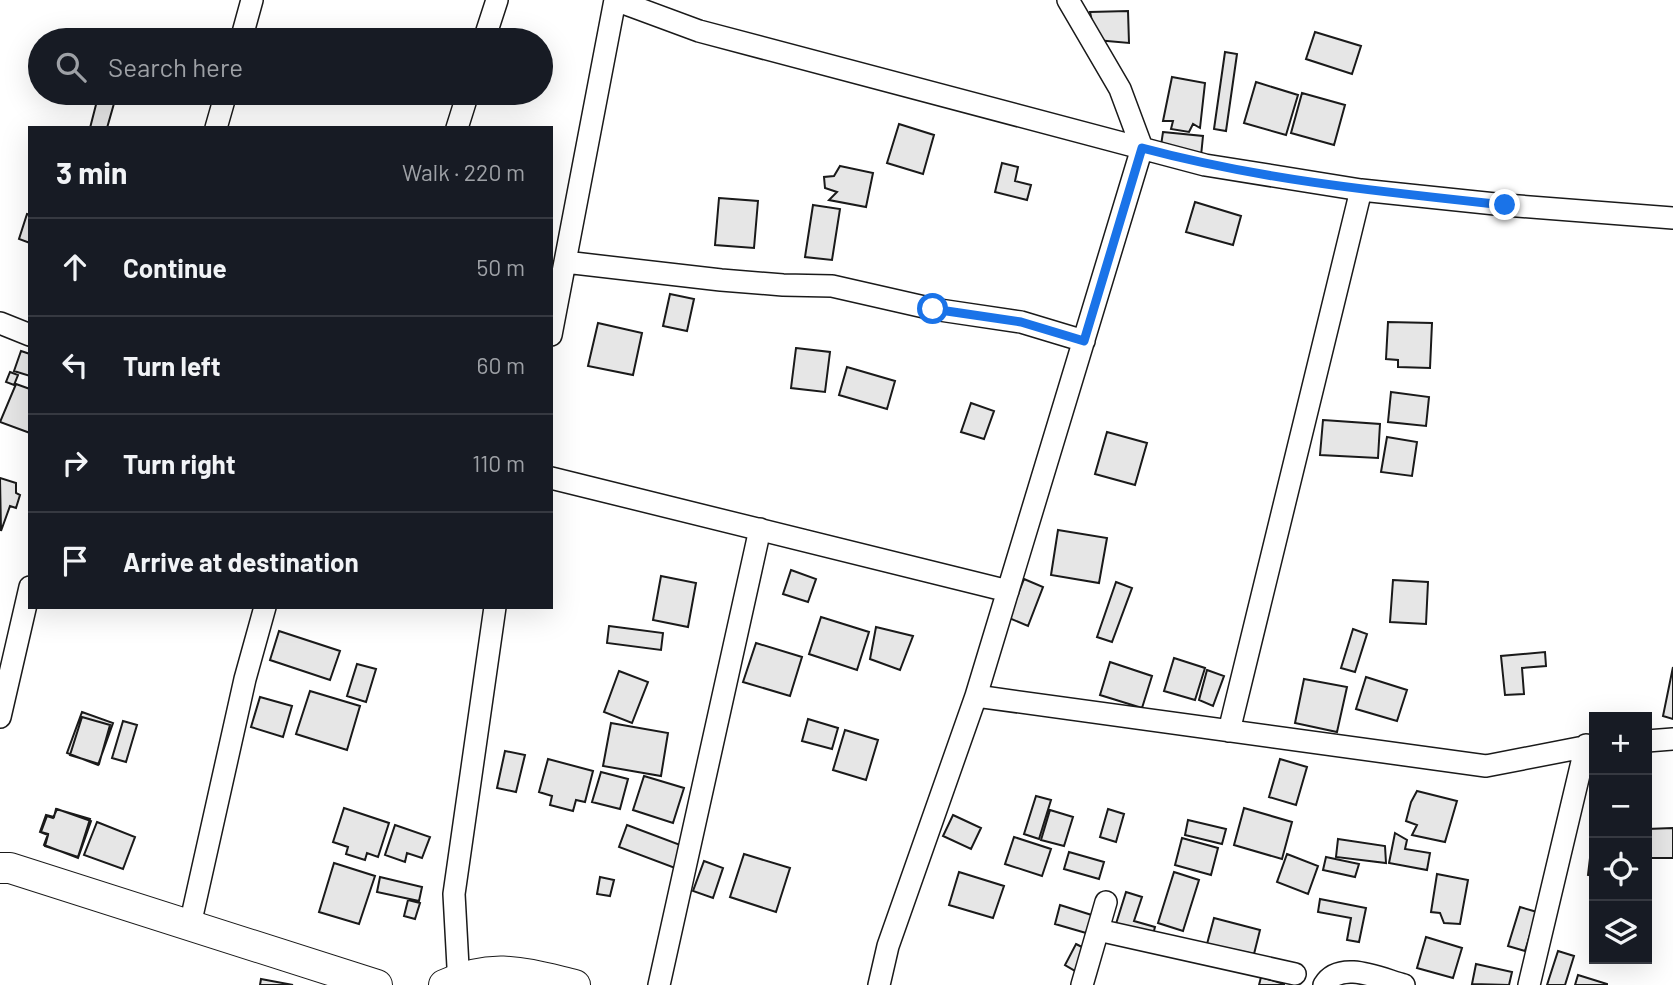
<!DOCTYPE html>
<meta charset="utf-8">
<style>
body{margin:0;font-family:Barlow,sans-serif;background:#20242c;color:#f1f3f6}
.controls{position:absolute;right:21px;bottom:21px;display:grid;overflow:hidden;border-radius:0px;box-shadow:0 7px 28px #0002}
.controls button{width:63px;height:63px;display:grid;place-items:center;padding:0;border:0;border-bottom:2px solid #363941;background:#171b24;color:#f1f3f6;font:35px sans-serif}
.stop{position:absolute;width:21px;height:21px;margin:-16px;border:5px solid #1a73e8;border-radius:50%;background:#fff}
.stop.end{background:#1a73e8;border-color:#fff;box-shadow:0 2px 7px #0008}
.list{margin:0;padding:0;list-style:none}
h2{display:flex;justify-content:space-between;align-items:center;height:91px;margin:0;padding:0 28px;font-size:30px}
h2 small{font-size:23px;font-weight:400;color:#9ea1a6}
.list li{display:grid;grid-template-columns:46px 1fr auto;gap:21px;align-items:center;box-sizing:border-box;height:98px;padding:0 28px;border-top:2px solid #363941}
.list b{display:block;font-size:26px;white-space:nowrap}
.list em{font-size:23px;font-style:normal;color:#9ea1a6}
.icon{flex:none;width:38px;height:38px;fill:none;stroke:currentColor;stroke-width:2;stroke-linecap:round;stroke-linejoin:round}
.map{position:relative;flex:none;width:1673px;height:985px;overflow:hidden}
.search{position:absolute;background:#171b24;box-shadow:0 7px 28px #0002;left:28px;top:28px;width:525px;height:77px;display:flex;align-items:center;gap:18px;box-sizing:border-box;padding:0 24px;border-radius:38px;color:#9ea1a6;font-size:26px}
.panel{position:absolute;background:#171b24;box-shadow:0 7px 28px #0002;left:28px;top:126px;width:525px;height:483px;border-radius:0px}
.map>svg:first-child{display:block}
</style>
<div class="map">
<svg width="1673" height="985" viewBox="0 0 1673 985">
<rect width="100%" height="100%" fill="#fff"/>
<path fill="#e6e6e6" stroke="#1a1a1a" stroke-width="2" d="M1128 11 1129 43 1096 40 1090 12Z
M1315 32 1361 46 1352 74 1306 59Z
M1225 52 1237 54 1226 131 1214 129Z
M1172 77 1205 83 1200 128 1193 124 1189 132 1171 129 1173 121H1163Z
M1256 82 1298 95 1286 135 1244 123Z
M99 93H117L107 128H90Z
M1302 93 1345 105 1334 145 1291 133Z
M899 124 934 135 923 174 887 163Z
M1163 132 1203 136 1201 156 1160 152Z
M1002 163 1018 167 1015 181 1031 185 1027 200 995 192Z
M840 166 873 173 866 207 829 200 837 192 825 188 824 177 834 176Z
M719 198 758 201 754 248 715 245Z
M1195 202 1241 216 1233 245 1186 232Z
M813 205 840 209 832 260 805 257Z
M27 214 30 215V243L19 239Z
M670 294 694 299 687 331 663 326Z
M1388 322 1432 323 1430 368 1398 367V360L1386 359Z
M598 323 642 333 633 375 588 366Z
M796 348 830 352 825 392 791 388Z
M21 351 30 354V376L14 371Z
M847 367 895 381 887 409 839 395Z
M10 372 18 375 14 385 6 382Z
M16 384 30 389V433L0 422Z
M1391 392 1429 397 1426 426 1388 422Z
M971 403 994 411 984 439 961 432Z
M1323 420 1380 424 1378 458 1320 455Z
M1107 432 1147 443 1135 485 1095 474Z
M1387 437 1417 442 1412 476 1381 472Z
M0 478 16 483V493L20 495 16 508 10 506 1 531Z
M1058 530 1107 538 1099 583 1051 575Z
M791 570 816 579 808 602 783 594Z
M661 576 696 583 688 627 653 620Z
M1024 579 1043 587 1028 626 1009 618Z
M1393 580 1428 582 1426 624 1390 622Z
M1116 582 1132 588 1112 642 1097 637Z
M821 617 869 632 857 670 809 654Z
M609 626 663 633 661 650 607 643Z
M876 627 913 636 900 670 870 659Z
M1353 629 1367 634 1355 672 1341 668Z
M279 631 340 651 330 680 270 660Z
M756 643 802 657 790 696 743 682Z
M1545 652 1546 666 1522 668 1524 694 1505 695 1501 656Z
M1174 658 1205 668 1195 700 1164 691Z
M1110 662 1152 676 1142 708 1100 695Z
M357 664 376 669 366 702 347 696Z
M1673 667V719L1663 716Z
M1207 670 1224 676 1213 706 1199 700Z
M619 671 648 682 632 723 604 712Z
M1366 677 1407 690 1397 721 1356 709Z
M1304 679 1347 687 1337 732 1295 723Z
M310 691 360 706 347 750 296 734Z
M260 697 292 706 283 737 251 727Z
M82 712 113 723 98 765 67 753Z
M82 717 110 725 99 764 70 755Z
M808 719 838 728 832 749 802 741Z
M123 721 137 725 126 762 112 758Z
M611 723 668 733 661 776 603 766Z
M845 730 878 740 866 780 833 770Z
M505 751 525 755 516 792 497 788Z
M548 759 593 771 585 802 576 800 573 811 550 805 552 796 539 792Z
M1280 759 1307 767 1296 805 1269 797Z
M601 772 628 779 620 809 592 802Z
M644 776 684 788 673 823 633 810Z
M1417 791 1457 801 1445 842 1412 835 1417 825 1406 821 1411 802Z
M1036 796 1051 800 1039 839 1024 834Z
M344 808 389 823 378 857 367 853 365 860 346 854 348 847 333 842Z
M1244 808 1292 822 1282 859 1234 845Z
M56 809 90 819 78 857 45 846 48 835 40 832 46 815 54 817Z
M57 809 91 821 78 858 44 845 48 834 41 832 47 816 53 818Z
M1108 809 1124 814 1116 842 1100 837Z
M1050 810 1073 817 1064 846 1041 840Z
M953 815 981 828 971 849 943 836Z
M1188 820 1226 829 1222 844 1185 835Z
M97 822 135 837 123 869 84 855Z
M395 825 430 837 422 858 407 853 405 862 385 855Z
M627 825 683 846 675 868 619 847Z
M1673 828V858H1647V829Z
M1395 833 1407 840 1405 849 1430 853 1427 870 1389 863Z
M1014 837 1051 849 1042 876 1005 864Z
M1182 838 1218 848 1211 875 1175 865Z
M1338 839 1385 846 1386 863 1336 857Z
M1069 852 1104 862 1099 879 1064 869Z
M744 854 790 868 776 912 730 897Z
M1287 854 1318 866 1308 894 1277 882Z
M1326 857 1359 864 1355 877 1323 870Z
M1590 858 1594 859V876L1588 875Z
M704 861 723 868 713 898 693 891Z
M334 863 375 876 359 924 319 912Z
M959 872 1004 886 993 918 949 905Z
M1174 872 1199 880 1183 931 1158 923Z
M1437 874 1468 880 1460 924 1444 923 1440 913 1431 912Z
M380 877 422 887 419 901 377 892Z
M600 877 614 880 610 896 597 894Z
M1126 892 1142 897 1134 921 1155 927 1152 938 1115 927Z
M1320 899 1366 908 1359 942 1347 940 1351 918 1318 912Z
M408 900 420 903 415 919 404 916Z
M1060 905 1098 917 1093 935 1055 924Z
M1520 907 1537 912 1525 951 1508 946Z
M1214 918 1260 930 1254 954 1207 944Z
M1426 937 1462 948 1453 978 1417 968Z
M1076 944 1088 950 1077 972 1065 965Z
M1558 951 1574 956 1565 985H1547Z
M1476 964 1512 972 1509 985 1472 984Z
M1578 975 1607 984V985H1575Z
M1261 977 1284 984V985H1259Z
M261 979 293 985H260Z"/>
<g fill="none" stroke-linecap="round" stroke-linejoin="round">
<g stroke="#1a1a1a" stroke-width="24">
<path id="street" d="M615 0 699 31 1205 165 1361 190 1505 205 1673 218
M241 40 252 0
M484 40 497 0
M216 128 226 93
M457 128 468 93
M565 262 721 280 783 285 832 286 933 309 1021 322 1084 341
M0 323 30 335
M551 335 615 0
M551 478 1008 591
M976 696 1486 766 1594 745
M0 717 30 587
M1229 731 1361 190
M1647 741 1673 739
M190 925 245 679 265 607
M1098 930 1295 974
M459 985 454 894 495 607
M659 985 760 529
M879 985 888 946 976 696 1142 148 1120 89 1068 0
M1082 985 1106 902
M1324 985C1340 959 1381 979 1404 985
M1529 985 1586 745"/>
</g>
<g stroke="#1a1a1a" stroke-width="32">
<path id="secondary" d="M0 868H10L377 985
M444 985C494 962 524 973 575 985"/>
</g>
<use href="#street" stroke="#fff" stroke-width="21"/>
<use href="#secondary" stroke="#fff" stroke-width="30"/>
</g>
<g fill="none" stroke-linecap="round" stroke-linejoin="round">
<path stroke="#1a73e8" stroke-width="9" d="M933 309 1021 322 1084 341 1142 148C1261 180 1383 192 1505 205"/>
</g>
</svg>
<div class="controls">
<button>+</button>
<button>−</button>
<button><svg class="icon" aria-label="locate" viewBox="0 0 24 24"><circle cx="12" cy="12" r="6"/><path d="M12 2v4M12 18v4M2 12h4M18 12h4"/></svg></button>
<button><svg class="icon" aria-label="layers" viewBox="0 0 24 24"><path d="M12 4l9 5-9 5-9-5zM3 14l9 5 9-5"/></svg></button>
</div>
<div class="stop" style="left:933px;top:309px"></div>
<div class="stop end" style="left:1505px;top:205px"></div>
<div class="search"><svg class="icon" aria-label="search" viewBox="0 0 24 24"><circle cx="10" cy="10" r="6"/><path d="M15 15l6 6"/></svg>Search here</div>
<section class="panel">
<h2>3 min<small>Walk · 220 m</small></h2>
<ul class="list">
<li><svg class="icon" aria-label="ahead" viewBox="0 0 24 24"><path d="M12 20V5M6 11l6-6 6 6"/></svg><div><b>Continue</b></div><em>50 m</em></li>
<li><svg class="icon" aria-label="left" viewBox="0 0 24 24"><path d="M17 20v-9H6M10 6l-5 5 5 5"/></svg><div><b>Turn left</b></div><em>60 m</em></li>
<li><svg class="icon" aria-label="right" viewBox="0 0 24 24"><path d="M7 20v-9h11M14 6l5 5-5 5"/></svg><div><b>Turn right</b></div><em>110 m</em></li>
<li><svg class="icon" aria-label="arrive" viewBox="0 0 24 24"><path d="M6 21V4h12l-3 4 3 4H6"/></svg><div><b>Arrive at destination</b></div></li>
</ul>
</section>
</div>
